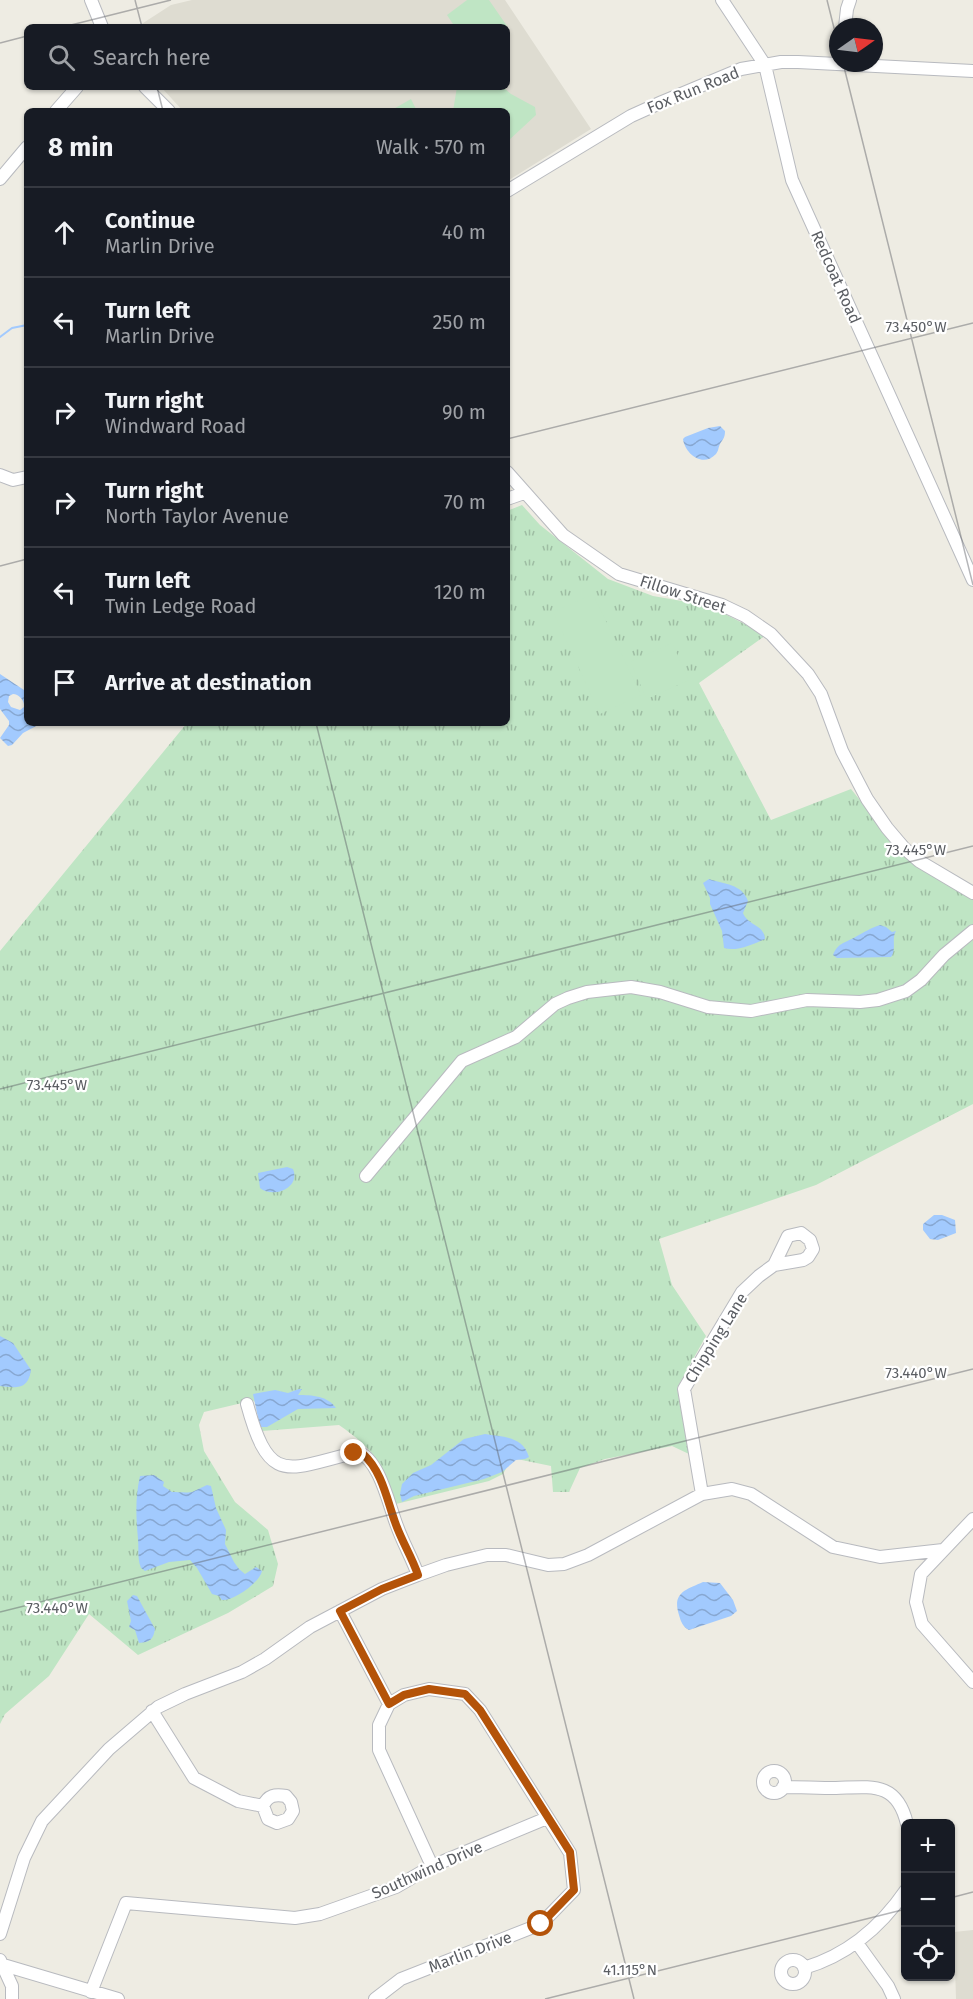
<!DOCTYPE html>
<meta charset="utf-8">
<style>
body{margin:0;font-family:"Fira Sans",sans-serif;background:#242831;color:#f1f3f6}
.controls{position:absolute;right:18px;bottom:18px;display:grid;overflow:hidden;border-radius:9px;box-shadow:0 2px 4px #0004}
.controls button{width:54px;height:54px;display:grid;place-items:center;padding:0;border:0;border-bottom:2px solid #363941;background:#171b24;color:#f1f3f6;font:30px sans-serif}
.compass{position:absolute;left:829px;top:18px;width:54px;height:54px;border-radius:50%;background:#171b24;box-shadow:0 2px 4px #0004;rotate:76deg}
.stop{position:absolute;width:18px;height:18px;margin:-14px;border:4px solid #b45309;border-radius:50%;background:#fff}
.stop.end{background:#b45309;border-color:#fff;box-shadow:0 2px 6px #0008}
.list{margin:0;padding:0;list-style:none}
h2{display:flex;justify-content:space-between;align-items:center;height:78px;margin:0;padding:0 24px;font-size:26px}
h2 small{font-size:20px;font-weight:400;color:#9ea1a6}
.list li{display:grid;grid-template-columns:39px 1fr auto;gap:18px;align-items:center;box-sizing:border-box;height:90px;padding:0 24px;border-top:2px solid #363941}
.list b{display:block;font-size:22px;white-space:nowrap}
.list p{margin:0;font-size:20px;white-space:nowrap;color:#9ea1a6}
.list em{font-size:20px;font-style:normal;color:#9ea1a6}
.icon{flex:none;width:33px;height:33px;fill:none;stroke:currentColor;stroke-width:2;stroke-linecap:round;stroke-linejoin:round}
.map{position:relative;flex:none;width:973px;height:1999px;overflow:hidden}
.search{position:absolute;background:#171b24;box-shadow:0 2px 4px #0004;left:24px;top:24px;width:486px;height:66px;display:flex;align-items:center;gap:15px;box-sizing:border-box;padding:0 21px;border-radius:9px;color:#9ea1a6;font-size:22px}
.panel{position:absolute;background:#171b24;box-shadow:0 2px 4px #0004;left:24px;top:108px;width:486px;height:618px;border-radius:9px}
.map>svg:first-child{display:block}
</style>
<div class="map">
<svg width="973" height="1999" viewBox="0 0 973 1999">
<defs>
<pattern id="grass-tufts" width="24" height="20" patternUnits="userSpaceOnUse" patternTransform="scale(1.5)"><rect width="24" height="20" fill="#bfe5c4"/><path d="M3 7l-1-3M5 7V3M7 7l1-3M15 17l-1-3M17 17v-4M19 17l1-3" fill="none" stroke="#9ebda3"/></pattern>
<pattern id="water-waves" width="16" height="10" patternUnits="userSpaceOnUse" patternTransform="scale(1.5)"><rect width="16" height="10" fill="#a2cafe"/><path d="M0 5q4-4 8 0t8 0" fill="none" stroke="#87a7d1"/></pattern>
</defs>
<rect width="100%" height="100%" fill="#eeece3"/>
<path fill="#dedcd1" d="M192 0H505L591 129 507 181V111H183L161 87H507V27H137L171 5Z
M973 1930V1999H956L954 1932Z"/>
<path fill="url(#grass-tufts)" d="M522 505 540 525 608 579 653 596 699 604 723 613 766 635 699 683 771 820 851 789 908 860 973 898V1104L816 1185 659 1239 672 1285 706 1336 677 1388 689 1454 672 1446 605 1459 580 1468 569 1492H553L551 1466 512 1458 503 1474 489 1481 396 1504C382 1463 375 1450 339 1425L262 1431 257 1403 249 1398 242 1403 204 1412 199 1425 204 1451 235 1502 268 1530 278 1564 273 1586 228 1613 138 1655 89 1614 49 1676 5 1714 0 1724V951L187 723H507V511Z"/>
<path fill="#bfe5c4" d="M467 0H489L507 26 455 27 447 15Z
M457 87H503L511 94 535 107 536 115 507 142V111H453Z
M411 99 417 111H390Z
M593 594 641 695 600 714 553 612Z
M672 643 689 680 647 699 630 662Z"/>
<path fill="url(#water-waves)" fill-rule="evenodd" d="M720 426 725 431C725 438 723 439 720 444 718 448 719 450 716 454 703 468 685 454 683 439L685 437 708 428Z
M0 674 27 692V723H42L23 733 12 745 8 746 0 738 9 725V721L0 709ZM13 694C19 694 25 701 24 707L20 710 11 707 8 702 9 696Z
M709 879C724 884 742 884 748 901L743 913C748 926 764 924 765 939 754 944 736 952 724 948L722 931 710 904V898L703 883Z
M880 925 886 927 892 932 896 931C891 939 897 949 891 957L837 958 833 955C838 942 846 943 857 936 865 932 870 928 880 925Z
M287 1167 293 1169C301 1188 273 1199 260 1188L258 1173Z
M934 1215H942L955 1220 956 1233 938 1240 930 1239 923 1230V1224Z
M0 1336 13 1343 31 1370C28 1390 17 1388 0 1386Z
M299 1389H302L298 1395C312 1395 328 1396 336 1408L298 1409 267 1427H260L253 1394 275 1390 288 1393Z
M485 1434C503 1437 523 1436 529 1457L525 1459 516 1460 502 1472 484 1479 414 1496 402 1502 400 1494 402 1484 413 1473 431 1465 464 1439Z
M154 1475 164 1482 163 1486 172 1492C177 1492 188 1493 192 1492 197 1490 202 1487 207 1485L211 1486 216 1508 226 1530 225 1544 234 1562 239 1569 245 1574 256 1567 262 1571C260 1582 234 1601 222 1600L219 1596 212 1594 197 1568 190 1560 169 1562 145 1571 141 1568C137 1558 139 1550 138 1539 136 1517 135 1498 140 1476Z
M703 1582 720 1583 733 1600 737 1611 731 1616 689 1630C683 1627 681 1622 679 1615 672 1593 685 1590 703 1582Z
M133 1595 137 1596 155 1629C153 1640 150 1642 139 1643L135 1630 129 1627 131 1621 127 1601Z"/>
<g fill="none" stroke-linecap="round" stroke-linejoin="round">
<path stroke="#a2cafe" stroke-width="2" d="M0 337 12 328 27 325"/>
<g stroke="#b8babf" stroke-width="14">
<path id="minor" d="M91 0 102 27
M722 0 765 65 792 180 973 580
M845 27 847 9 850 0
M145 87 169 111
M56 111 77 87
M0 179 27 147
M507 191 631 116 662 102 741 69 781 62H798L973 71
M507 472 563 535 619 574 722 605 745 616 771 634 808 674 821 694 842 751 867 799 887 828 904 848 919 861 973 893
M0 475 13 480 27 477
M507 499 524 493
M366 1176 462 1061 516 1037 555 1004 568 998 587 992 631 987 660 992 708 1007 751 1011 807 1000 860 1002 878 1000 906 991 921 980 944 955 973 931
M247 1404C270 1489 288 1468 358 1452 380 1460 389 1506 397 1526 403 1543 412 1558 418 1575
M702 1494 684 1389 742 1292 759 1276 774 1265 803 1260 808 1257 813 1249 810 1240 801 1233 788 1236 774 1265
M973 1519 921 1574 916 1602 922 1624 973 1682
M340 1611 389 1704
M389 1704 379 1725V1750L432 1866
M152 1711 194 1778 238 1801 263 1806C268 1795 275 1794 286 1796L291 1802 293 1811 288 1819 277 1823 268 1819 263 1806
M763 1782a11 11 0 1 1 22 0a11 11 0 1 1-22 0Z
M783 1787C801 1787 818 1788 836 1788 871 1787 897 1781 907 1824
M0 1934 24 1858 42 1821 109 1749 158 1707 185 1694 242 1672 265 1659 310 1627 382 1589 418 1575 446 1565 487 1555H506L548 1565 564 1564 588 1555 702 1494 732 1489 751 1494 833 1547 880 1557 943 1550
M857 1943 888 1986 894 1999
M0 1960 12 1986V1999
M781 1972a12 12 0 1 1 24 0a12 12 0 1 1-24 0Z
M0 1964 118 1999
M804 1968C848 1955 880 1928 906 1890
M91 1992 126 1903 295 1918 320 1914 396 1887 432 1866 547 1818
M375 1999 401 1979 541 1924 574 1890 570 1853 480 1710 465 1694 429 1689 404 1695 389 1704"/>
</g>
<use href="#minor" stroke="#fff" stroke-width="12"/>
</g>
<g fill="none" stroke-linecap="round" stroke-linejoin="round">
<path stroke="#b45309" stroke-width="8" d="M354 1453 363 1454C382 1471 387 1500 395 1522 401 1540 412 1557 418 1575L382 1589 340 1611 389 1704 404 1695 429 1689 465 1694 480 1710 570 1852 574 1890 541 1924"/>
</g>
<path fill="none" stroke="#5b5e63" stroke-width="1.5" stroke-opacity="0.45" d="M135 0 142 27M827 0 838 44M63 27 171 0M0 43 27 36M843 63 973 585M157 87 163 111M507 439 973 323M0 566 27 559M316 723 634 1999M0 1089 973 846M0 1612 973 1369M950 1898 973 1892M545 1999 906 1909"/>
<g text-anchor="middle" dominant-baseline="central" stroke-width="4.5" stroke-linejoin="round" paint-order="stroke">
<g font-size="16" fill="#5b5e63" stroke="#fff">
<text transform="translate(693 90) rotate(-22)">Fox Run Road</text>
<text transform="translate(836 277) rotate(66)">Redcoat Road</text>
<text transform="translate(683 594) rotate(18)">Fillow Street</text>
<text transform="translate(716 1338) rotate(-58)">Chipping Lane</text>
<text transform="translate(427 1870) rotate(-24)">Southwind Drive</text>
<text transform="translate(470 1952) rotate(-21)">Marlin Drive</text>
</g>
</g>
<g font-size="15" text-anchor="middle" fill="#5b5e63" stroke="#fff" stroke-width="4.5" stroke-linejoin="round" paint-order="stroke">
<text x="916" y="332">73.450°W</text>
<text x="916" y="855">73.445°W</text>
<text x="57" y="1090">73.445°W</text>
<text x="916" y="1378">73.440°W</text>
<text x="57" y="1613">73.440°W</text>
<text x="630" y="1975">41.115°N</text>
</g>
</svg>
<div class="controls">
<button>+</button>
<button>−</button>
<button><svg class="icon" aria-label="locate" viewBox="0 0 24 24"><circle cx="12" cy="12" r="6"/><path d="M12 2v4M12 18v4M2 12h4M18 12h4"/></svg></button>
</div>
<svg class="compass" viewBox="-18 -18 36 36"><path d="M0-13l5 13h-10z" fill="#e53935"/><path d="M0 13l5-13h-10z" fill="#9ea1a6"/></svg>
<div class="stop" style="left:541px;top:1924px"></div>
<div class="stop end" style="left:354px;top:1453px"></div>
<div class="search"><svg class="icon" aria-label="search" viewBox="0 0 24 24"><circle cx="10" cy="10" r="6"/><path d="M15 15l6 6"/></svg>Search here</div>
<section class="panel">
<h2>8 min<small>Walk · 570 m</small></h2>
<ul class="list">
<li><svg class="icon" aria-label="ahead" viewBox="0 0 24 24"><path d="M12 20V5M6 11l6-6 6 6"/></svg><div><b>Continue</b><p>Marlin Drive</p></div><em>40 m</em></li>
<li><svg class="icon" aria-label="left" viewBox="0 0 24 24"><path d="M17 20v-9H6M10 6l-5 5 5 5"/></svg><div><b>Turn left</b><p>Marlin Drive</p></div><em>250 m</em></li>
<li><svg class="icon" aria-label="right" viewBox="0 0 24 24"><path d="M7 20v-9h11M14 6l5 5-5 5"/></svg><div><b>Turn right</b><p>Windward Road</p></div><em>90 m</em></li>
<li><svg class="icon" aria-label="right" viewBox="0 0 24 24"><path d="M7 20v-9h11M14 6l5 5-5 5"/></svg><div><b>Turn right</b><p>North Taylor Avenue</p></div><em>70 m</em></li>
<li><svg class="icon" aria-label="left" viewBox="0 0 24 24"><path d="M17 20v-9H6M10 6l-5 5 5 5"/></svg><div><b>Turn left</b><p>Twin Ledge Road</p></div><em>120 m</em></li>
<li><svg class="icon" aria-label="arrive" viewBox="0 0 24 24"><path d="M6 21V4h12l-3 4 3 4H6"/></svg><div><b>Arrive at destination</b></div></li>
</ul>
</section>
</div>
